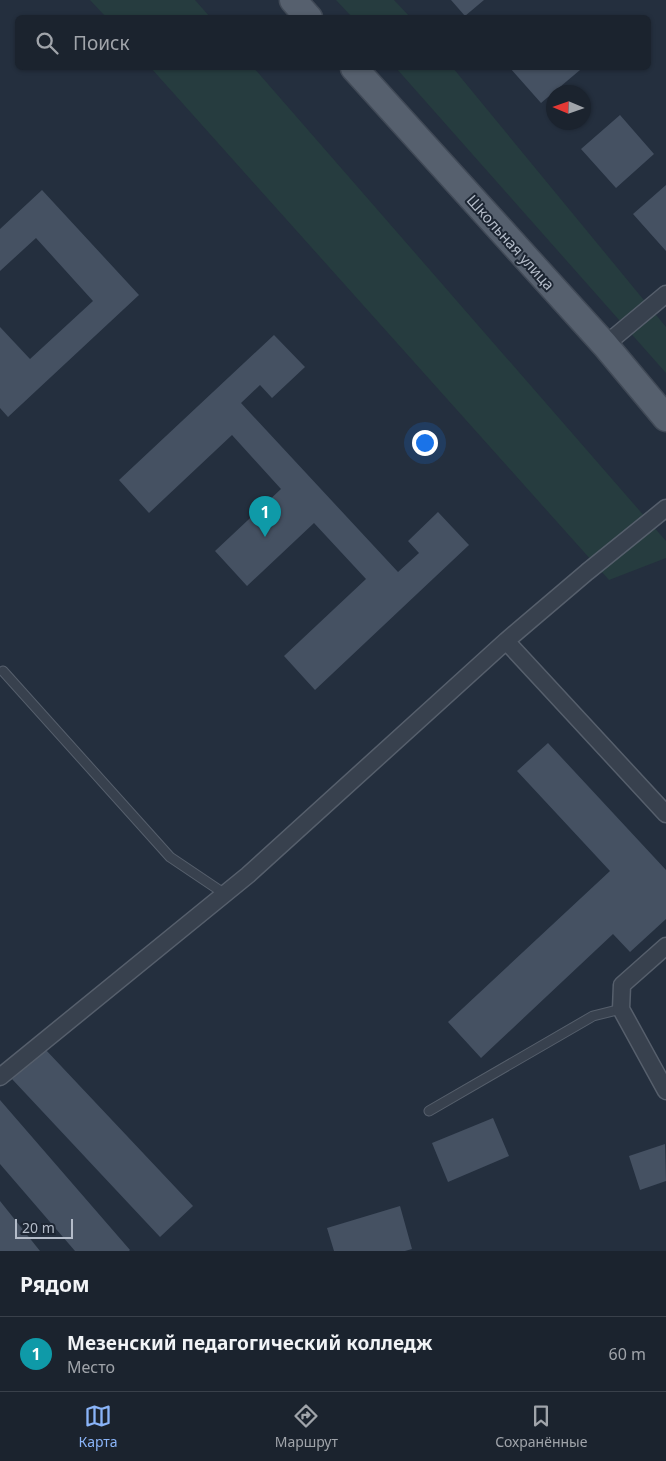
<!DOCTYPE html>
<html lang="ru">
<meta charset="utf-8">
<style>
body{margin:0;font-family:"Noto Sans",sans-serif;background:#242b36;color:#f1f3f6}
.compass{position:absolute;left:546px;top:85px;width:45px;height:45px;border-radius:50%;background:#1b232e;box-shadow:0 1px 4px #0004;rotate:272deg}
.scale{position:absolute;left:15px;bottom:12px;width:58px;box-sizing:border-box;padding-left:5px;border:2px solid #b4bcc9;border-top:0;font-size:14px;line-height:18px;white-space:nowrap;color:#b4bcc9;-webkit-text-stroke:4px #1d2633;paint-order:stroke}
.you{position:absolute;left:424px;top:442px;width:18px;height:18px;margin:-12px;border:4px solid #fff;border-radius:50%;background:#1a73e8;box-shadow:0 0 0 8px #1a73e833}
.badge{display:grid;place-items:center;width:32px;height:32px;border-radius:50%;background:#8ab4f8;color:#fff;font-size:16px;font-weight:700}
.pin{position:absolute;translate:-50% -41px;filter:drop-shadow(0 1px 2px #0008)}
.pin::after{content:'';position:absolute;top:26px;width:18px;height:15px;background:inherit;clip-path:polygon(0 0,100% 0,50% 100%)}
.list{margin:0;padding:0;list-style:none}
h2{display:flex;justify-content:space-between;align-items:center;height:65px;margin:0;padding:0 20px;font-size:21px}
h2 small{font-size:16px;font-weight:400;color:#a0a4aa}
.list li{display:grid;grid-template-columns:32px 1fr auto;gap:15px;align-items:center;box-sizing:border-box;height:75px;padding:0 20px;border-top:1px solid #39404a}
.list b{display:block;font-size:19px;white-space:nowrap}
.list p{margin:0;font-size:16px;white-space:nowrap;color:#a0a4aa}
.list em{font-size:16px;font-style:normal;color:#a0a4aa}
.icon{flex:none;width:28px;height:28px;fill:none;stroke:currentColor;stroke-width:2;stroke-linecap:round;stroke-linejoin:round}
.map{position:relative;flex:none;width:666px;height:1251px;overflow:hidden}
.search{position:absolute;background:#1b232e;box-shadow:0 1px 4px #0004;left:15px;right:15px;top:15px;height:55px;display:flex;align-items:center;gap:12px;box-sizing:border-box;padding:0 18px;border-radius:8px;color:#a0a4aa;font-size:19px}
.sheet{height:140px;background:#1b232e}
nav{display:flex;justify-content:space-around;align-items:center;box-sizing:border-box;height:70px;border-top:1px solid #39404a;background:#1b232e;font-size:14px;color:#a0a4aa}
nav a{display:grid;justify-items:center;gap:2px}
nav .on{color:#8ab4f8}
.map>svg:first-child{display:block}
</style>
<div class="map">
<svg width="666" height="1251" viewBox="0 0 666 1251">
<rect width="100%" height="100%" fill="#242f3e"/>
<path fill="#263c3f" d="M90 0H195L210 17H106Z
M336 0H394L410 17H352Z
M151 68H254L666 541V558L609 580Z
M396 68H453L666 327V373Z"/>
<path fill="#455162" d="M451 0H484L465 16Z
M510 68H578L580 70 541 103Z
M620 115 654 154 616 188 581 149Z
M666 185V251L633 214Z
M42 190 139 295 8 417 0 408V327L30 359 93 301 36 238 0 271V229Z
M274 335 305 367 272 398 260 385 241 403 398 572 419 553 408 541 438 512 469 545 315 690 284 656 366 579 314 523 247 586 215 551 281 489 232 435 149 513 119 480Z
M548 743 666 870V919L630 952 613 934 481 1058 448 1022 610 871 517 771Z
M45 1049 193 1206 160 1237 12 1079Z
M0 1100 130 1250 129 1251H75L0 1164Z
M493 1118 509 1156 448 1182 432 1143Z
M665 1144 666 1181 640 1190 629 1156Z
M0 1201 40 1251H0Z
M400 1206 412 1249 405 1251H334L327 1228Z"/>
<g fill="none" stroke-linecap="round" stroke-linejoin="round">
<g stroke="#565f6c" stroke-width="11">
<path id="lane" d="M3 671 170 857 225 894
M429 1111 593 1016 621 1009"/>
</g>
<g stroke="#565f6c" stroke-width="19">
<path id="street" d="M605 345 666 294
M666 508 587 572 506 641 666 814
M666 946 622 985 621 1009 666 1091
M0 1077 248 875 506 641"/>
</g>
<g stroke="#414a57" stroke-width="29">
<path id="primary" d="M293 0 309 18
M354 68 605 345 666 418"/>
</g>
<use href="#lane" stroke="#38414e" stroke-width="9"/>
<use href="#street" stroke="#38414e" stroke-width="16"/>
<use href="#primary" stroke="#56606e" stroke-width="26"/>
</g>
<g text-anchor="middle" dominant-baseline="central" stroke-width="4" stroke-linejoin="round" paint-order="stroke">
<g font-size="15" fill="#b4bcc9" stroke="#1d2633">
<text transform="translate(511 242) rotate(48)">Школьная улица</text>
</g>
</g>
</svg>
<svg class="compass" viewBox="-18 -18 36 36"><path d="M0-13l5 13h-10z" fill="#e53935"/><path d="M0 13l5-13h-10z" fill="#a0a4aa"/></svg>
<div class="scale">20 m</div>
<div class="you"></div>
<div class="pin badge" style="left:265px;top:537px;background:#0f9aa8">1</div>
<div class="search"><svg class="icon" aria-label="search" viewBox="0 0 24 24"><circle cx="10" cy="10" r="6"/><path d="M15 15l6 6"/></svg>Поиск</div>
</div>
<section class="sheet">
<h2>Рядом<small></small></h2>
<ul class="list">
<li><span class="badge" style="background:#0f9aa8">1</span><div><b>Мезенский педагогический колледж</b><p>Место</p></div><em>60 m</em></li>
</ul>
</section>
<nav>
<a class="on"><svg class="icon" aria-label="map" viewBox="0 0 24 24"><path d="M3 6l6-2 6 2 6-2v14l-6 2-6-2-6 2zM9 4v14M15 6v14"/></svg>Карта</a>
<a><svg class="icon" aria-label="directions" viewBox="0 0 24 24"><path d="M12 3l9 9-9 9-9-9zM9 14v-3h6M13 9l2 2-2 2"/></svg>Маршрут</a>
<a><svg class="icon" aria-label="saved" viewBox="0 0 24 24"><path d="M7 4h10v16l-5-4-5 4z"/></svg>Сохранённые</a>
</nav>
